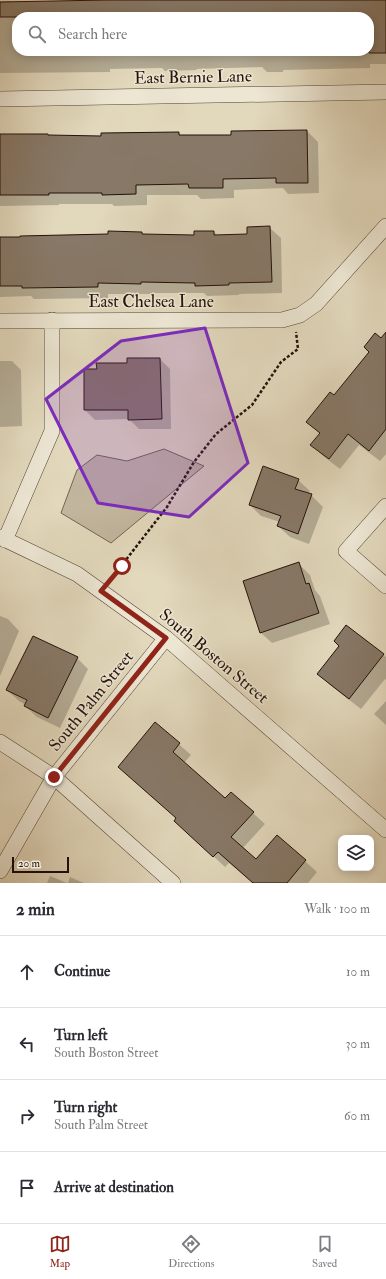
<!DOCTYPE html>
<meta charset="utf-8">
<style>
body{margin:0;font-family:"IM FELL Double Pica",serif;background:#f7f7f7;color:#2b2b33}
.controls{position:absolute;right:12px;bottom:12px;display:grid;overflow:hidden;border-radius:8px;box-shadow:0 2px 10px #0003}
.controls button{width:36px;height:36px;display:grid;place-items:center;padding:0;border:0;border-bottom:1px solid #e1e1e2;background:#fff;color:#2b2b33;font:20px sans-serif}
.scale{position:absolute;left:12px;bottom:10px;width:57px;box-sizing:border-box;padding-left:4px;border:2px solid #24110a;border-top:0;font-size:11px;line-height:14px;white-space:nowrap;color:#24110a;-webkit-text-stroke:3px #ece6d3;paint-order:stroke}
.stop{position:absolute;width:12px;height:12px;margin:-9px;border:3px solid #8f2418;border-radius:50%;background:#fff}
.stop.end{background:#8f2418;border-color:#fff;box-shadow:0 1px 4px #0008}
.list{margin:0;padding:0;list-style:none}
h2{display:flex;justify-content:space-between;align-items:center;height:52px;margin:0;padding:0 16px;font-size:17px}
h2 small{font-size:13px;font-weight:400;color:#7c7c81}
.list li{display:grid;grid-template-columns:26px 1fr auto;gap:12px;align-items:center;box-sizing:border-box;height:72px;padding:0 16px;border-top:1px solid #e1e1e2}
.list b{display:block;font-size:15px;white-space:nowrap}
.list p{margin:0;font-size:13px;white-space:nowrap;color:#7c7c81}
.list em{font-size:13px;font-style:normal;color:#7c7c81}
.icon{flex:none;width:22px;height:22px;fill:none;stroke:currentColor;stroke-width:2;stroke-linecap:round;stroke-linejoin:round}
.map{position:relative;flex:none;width:386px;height:883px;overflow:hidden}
.search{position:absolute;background:#fff;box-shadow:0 2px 10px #0003;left:12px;right:12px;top:12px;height:44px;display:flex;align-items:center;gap:10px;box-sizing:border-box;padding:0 14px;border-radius:16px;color:#7c7c81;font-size:15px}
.sheet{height:340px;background:#fff}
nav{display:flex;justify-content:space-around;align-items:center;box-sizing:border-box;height:56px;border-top:1px solid #e1e1e2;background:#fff;font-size:11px;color:#7c7c81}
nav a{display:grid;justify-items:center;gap:2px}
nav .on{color:#8f2418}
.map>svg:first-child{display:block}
</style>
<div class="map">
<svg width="386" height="883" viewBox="0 0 386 883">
<rect width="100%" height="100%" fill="#e2d8bc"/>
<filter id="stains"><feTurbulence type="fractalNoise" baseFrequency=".005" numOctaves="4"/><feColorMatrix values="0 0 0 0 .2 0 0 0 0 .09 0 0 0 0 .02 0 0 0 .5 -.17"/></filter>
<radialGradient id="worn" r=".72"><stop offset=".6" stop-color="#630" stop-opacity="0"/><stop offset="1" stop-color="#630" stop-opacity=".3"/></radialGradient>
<path fill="#c2b69e" stroke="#736454" d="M164 449 204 466 111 543 61 513 77 470 97 455 127 461Z"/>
<path fill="#0003" fill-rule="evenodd" d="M108 0H386V64H370V68L283 70V72H267L262 67 196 69 197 70 165 71 162 68 110 69V72L0 73V1H10L12 3ZM17 17H369V51H17Z
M307 131 318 142 319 193 288 194 283 188 234 190V198L201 199 197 195H147V205L114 206 112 204H59V205L0 206V136L102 137 178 133 181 136H232Z
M248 228H270L281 238 282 293 239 294V295L207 296 204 293H151V294H108V298L34 299 31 296 0 297V239L109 235 141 233 144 235 195 236 214 232 218 236 248 235Z
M386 343V454L380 461 359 445 340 469 323 456 312 445 320 434 308 422Z
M160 359 170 369 171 429H139L129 419 95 420 85 410 98 370Z
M0 361H12L21 370 22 426 0 427Z
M298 480 310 491 308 494 311 495 323 507 309 544 290 537 278 526 280 522 261 516 250 505Z
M299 564 310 575 315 590 320 596 330 624 272 643 260 632Z
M0 616 8 619 19 631 0 676Z
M350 629 386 657V680L385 679 361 709 330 685 319 674 340 646Z
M77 658 88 669 60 728 37 717 25 706 26 705 19 701 7 690Z
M386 701V725L374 714Z
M156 724 191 755 184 763 225 800 231 793 265 824 243 848 257 860 277 836 317 872 308 883H253L229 863 225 867 187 832 177 819 119 767Z
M50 876 67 883H47Z
M70 877 84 883H68Z"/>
<path fill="#877867" stroke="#24110a" d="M107 0H386V53H369V17H0V2Z
M307 130 308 183H276V178L223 179V188H189L188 184 136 185V194L102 195V193H49V195H0V134H48V135L101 136V133L179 132V135H231V131Z
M270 226 272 282 229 283V285L195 286V283L141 282V284L98 283V287L22 288V286H0V237H20V236L108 234V231L142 232V234L194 235V231H214V235L247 234V227Z
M386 332V429L369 451 348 434 329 459 310 445 320 433 306 422 330 392 334 395 369 352 364 347 375 333 381 338Z
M127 358H160L162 419 128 420V410H84V369H97L96 363H127Z
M263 466 299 479 295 489 312 494 298 534 277 526 281 516 249 505Z
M299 562 306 584 309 583 319 613 260 633 243 581Z
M346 625 384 654 349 699 317 674 339 646 334 641Z
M33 636 78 657 48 718 24 706 27 700 6 690Z
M155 722 180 743 173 752 225 798 231 792 254 812 231 837 256 859 277 835 306 860 287 883H253L218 852 213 857 174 821 176 818 118 767Z"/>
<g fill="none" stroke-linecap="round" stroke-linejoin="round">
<g stroke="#544336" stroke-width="16">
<path id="minor" d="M0 99 386 92
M0 321 282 320 300 315 316 304 386 226
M386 506 346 551 386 586
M0 537 77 574 166 638 386 830
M5 540 52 431V320
M0 742 54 777 173 883
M0 871 54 777 166 638"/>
</g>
<path stroke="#24110a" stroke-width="2.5" stroke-dasharray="3 2" stroke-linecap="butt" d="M111 579 167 507 194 462 216 434 252 405 281 362 298 349 296 332"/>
<use href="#minor" stroke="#ece6d3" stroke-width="15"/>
</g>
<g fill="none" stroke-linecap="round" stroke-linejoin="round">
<path stroke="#8f2418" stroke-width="5" d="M54 777 166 638 101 591 122 566"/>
</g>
<path fill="#7b2cbf" fill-opacity="0.2" stroke="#7b2cbf" stroke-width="3" stroke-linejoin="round" d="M205 328 248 463 189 517 98 503 46 399 121 341Z"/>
<g text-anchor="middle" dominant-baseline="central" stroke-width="3" stroke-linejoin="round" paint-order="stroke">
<g font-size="17" fill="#24110a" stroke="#ece6d3">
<text transform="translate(193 77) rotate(-1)">East Bernie Lane</text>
<text x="151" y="301">East Chelsea Lane</text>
<text transform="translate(214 656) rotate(40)">South Boston Street</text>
<text transform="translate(91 701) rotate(-51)">South Palm Street</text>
</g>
</g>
<rect width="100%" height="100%" filter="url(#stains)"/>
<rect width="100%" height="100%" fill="url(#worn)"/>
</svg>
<div class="controls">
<button><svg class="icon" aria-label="layers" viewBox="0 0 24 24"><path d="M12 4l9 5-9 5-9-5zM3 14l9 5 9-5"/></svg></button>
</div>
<div class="scale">20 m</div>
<div class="stop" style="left:122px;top:566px"></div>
<div class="stop end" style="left:54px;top:777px"></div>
<div class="search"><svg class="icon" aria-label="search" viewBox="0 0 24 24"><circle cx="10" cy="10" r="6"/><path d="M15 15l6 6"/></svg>Search here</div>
</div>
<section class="sheet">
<h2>2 min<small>Walk · 100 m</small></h2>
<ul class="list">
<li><svg class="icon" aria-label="ahead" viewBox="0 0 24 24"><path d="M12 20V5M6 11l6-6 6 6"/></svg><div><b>Continue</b></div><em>10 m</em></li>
<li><svg class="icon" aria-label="left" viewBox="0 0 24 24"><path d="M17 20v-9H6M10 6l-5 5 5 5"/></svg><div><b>Turn left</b><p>South Boston Street</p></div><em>30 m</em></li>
<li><svg class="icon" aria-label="right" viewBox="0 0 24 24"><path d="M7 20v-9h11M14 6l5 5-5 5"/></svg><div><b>Turn right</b><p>South Palm Street</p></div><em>60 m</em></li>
<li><svg class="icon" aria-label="arrive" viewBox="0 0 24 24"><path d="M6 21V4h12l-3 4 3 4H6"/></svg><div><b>Arrive at destination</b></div></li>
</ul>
</section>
<nav>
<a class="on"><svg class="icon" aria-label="map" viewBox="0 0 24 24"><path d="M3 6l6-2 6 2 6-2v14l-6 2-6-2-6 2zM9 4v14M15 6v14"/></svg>Map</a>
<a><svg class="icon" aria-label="directions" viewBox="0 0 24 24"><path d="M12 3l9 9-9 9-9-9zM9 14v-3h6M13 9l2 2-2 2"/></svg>Directions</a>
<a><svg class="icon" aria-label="saved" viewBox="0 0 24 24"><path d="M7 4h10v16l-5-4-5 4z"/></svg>Saved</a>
</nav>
